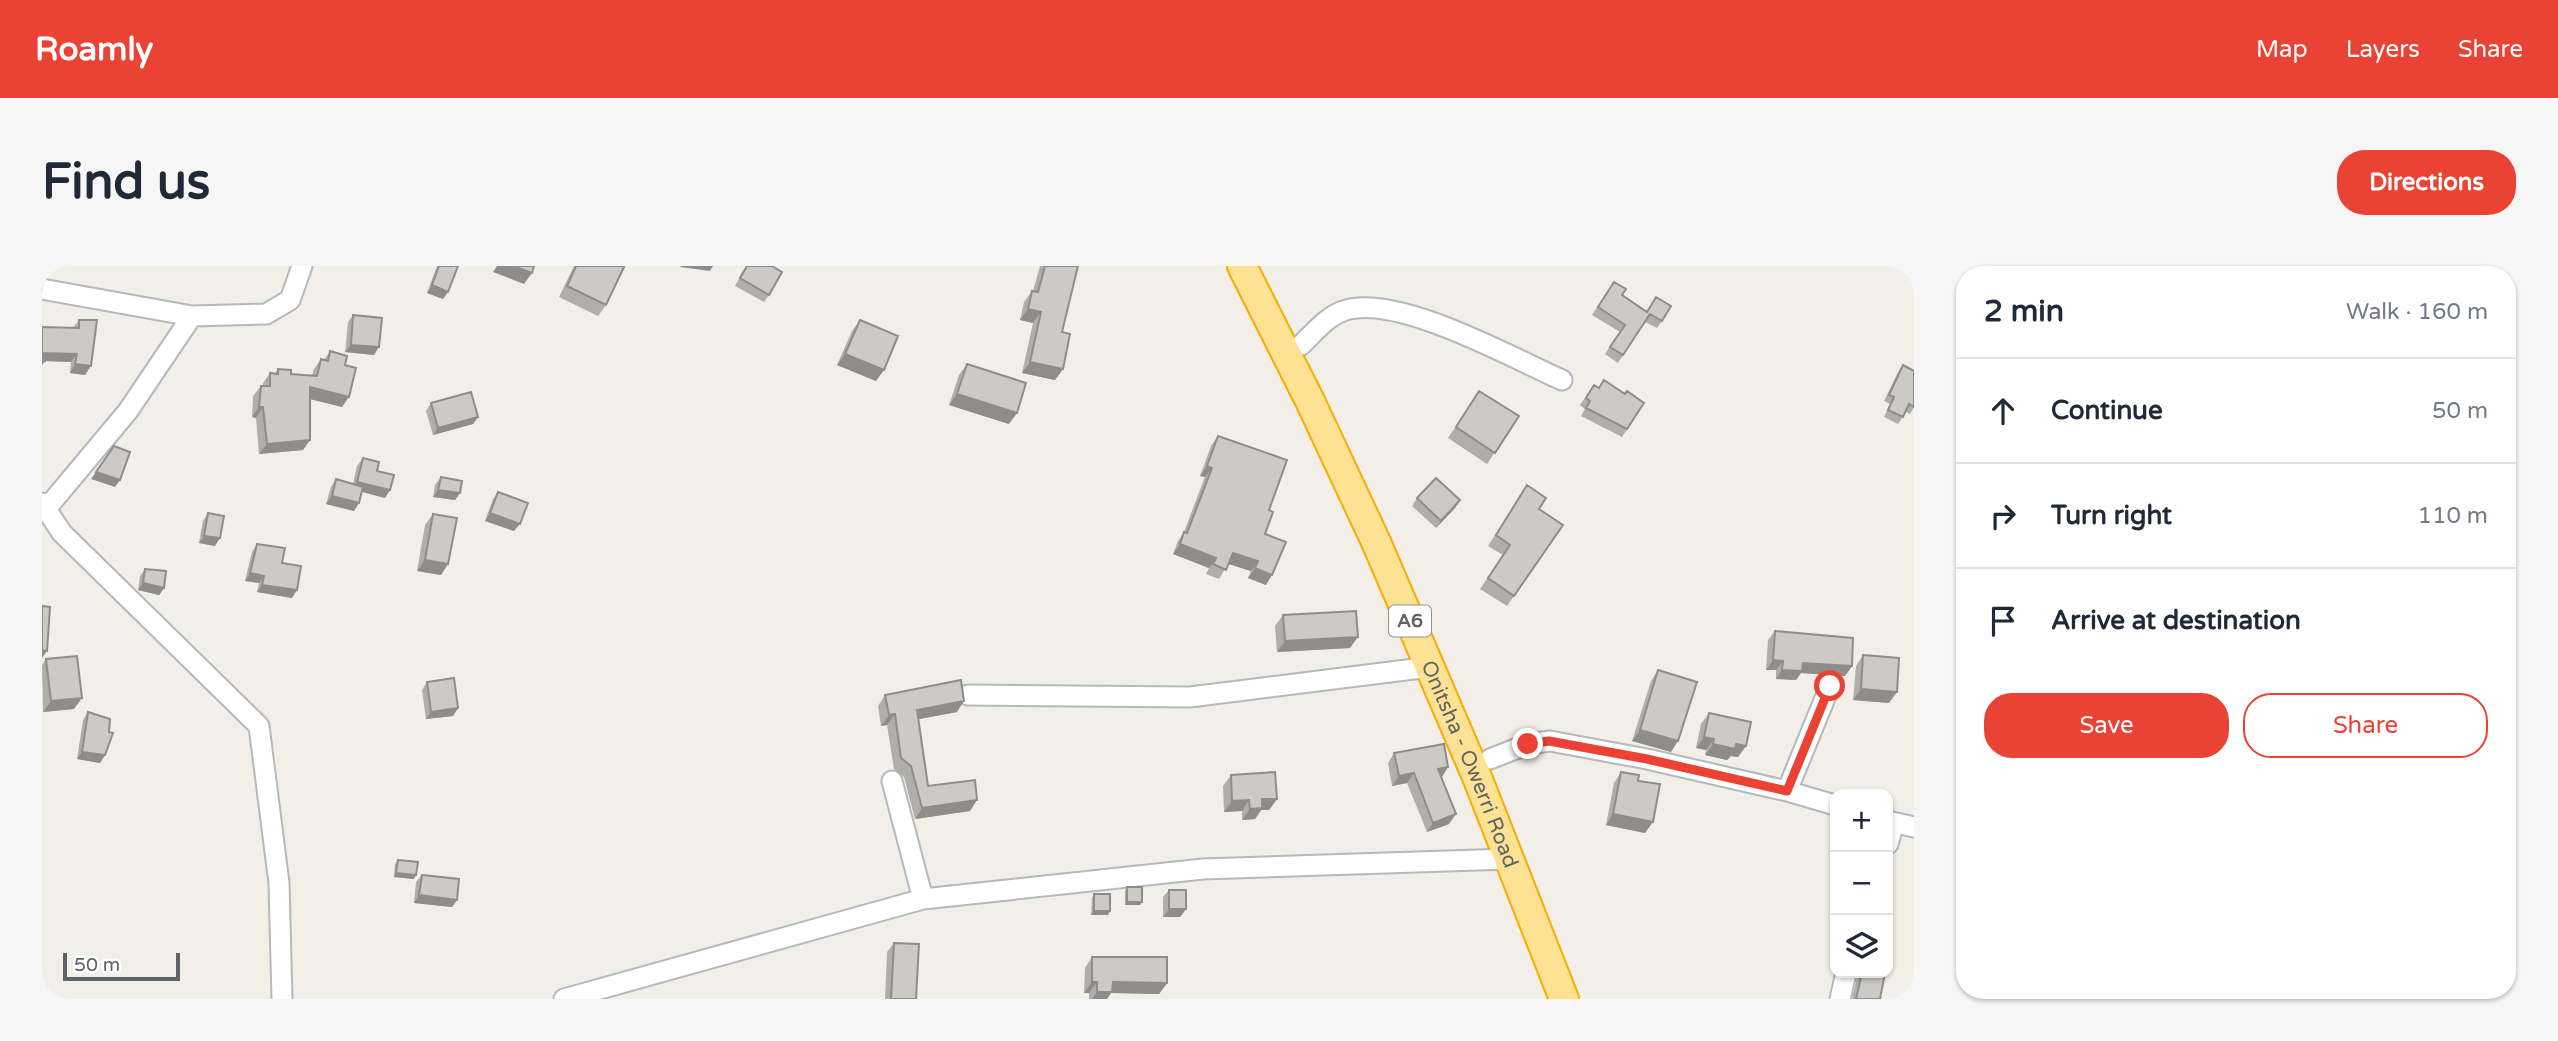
<!DOCTYPE html>
<meta charset="utf-8">
<style>
body{margin:0;font-family:"Varela Round",sans-serif;background:#f6f6f7;color:#1f2937}
.controls{position:absolute;right:21px;bottom:21px;display:grid;overflow:hidden;border-radius:14px;box-shadow:0 2px 5px #0004}
.controls button{width:63px;height:63px;display:grid;place-items:center;padding:0;border:0;border-bottom:2px solid #e0e1e3;background:#fff;color:#1f2937;font:35px sans-serif}
.scale{position:absolute;left:21px;bottom:18px;width:117px;box-sizing:border-box;padding-left:7px;border:4px solid #5f6368;border-top:0;font-size:19px;line-height:24px;white-space:nowrap;color:#5f6368;-webkit-text-stroke:5px #fff;paint-order:stroke}
.stop{position:absolute;width:21px;height:21px;margin:-16px;border:5px solid #ea4335;border-radius:50%;background:#fff}
.stop.end{background:#ea4335;border-color:#fff;box-shadow:0 2px 7px #0008}
.list{margin:0;padding:0;list-style:none}
h2{display:flex;justify-content:space-between;align-items:center;height:91px;margin:0;padding:0 28px;font-size:30px}
h2 small{font-size:23px;font-weight:400;color:#747a83}
.list li{display:grid;grid-template-columns:46px 1fr auto;gap:21px;align-items:center;box-sizing:border-box;height:105px;padding:0 28px;border-top:2px solid #e0e1e3}
.list b{display:block;font-size:26px;white-space:nowrap}
.list em{font-size:23px;font-style:normal;color:#747a83}
.actions{display:flex;gap:14px;padding:21px 28px}
.actions a{flex:1;padding:16px 0;border:2px solid #ea4335;border-radius:28px;text-align:center;font-size:24px;color:#ea4335}
.actions .main{background:#ea4335;color:#fff}
.icon{flex:none;width:38px;height:38px;fill:none;stroke:currentColor;stroke-width:2;stroke-linecap:round;stroke-linejoin:round}
.map{position:relative;flex:none;width:1872px;height:733px;overflow:hidden;border-radius:28px}
header{display:flex;align-items:center;gap:42px;box-sizing:border-box;height:98px;padding:0 35px;background:#ea4335;color:#fff}
header strong{font-size:33px}
nav{display:flex;gap:38px;margin-inline-start:auto;font-size:24px}
.intro{display:flex;align-items:center;justify-content:space-between;box-sizing:border-box;height:168px;padding:0 42px}
h1{margin:0;font-size:49px}
.button{padding:18px 32px;border-radius:28px;background:#ea4335;color:#fff;font-size:24px;font-weight:700}
main{display:flex;gap:42px;padding:0 42px}
aside{flex:1;background:#fff;border-radius:28px;box-shadow:0 2px 5px #0004}
.map>svg:first-child{display:block}
</style>
<header>
<strong>Roamly</strong>
<nav><a>Map</a><a>Layers</a><a>Share</a></nav>
</header>
<div class="intro"><h1>Find us</h1><a class="button">Directions</a></div>
<main>
<div class="map">
<svg width="1872" height="733" viewBox="0 0 1872 733">
<rect width="100%" height="100%" fill="#f1efe8"/>
<g fill="none" stroke-linecap="round" stroke-linejoin="round">
<g stroke="#b5b8bc" stroke-width="23">
<path id="minor" d="M0 23 150 50 224 48 248 34 260 0
M1259 79C1272 67 1284 51 1301 45 1353 26 1470 92 1520 114
M0 237 20 267 217 460 237 617 240 733
M4 243 86 145 150 50
M926 429 1148 431 1388 401
M1448 493 1486 478 1508 475 1605 493 1745 525 1793 539
M850 515 881 633
M1745 525 1788 420
M1846 555 1872 561
M1846 578 1852 557
M522 733 881 633 1161 603 1467 593
M1798 733 1804 707"/>
</g>
<g stroke="#f9ab00" stroke-width="32">
<g id="highway">
<path id="s1" d="M1200 0 1268 135 1334 276 1435 511 1522 733"/>
</g>
</g>
<use href="#minor" stroke="#fff" stroke-width="19"/>
<use href="#highway" stroke="#fde293" stroke-width="28"/>
</g>
<path fill="#afaea9" d="M395 0H416L406 26 401 33 385 27Z
M532 0H579L564 39 556 50 517 31Z
M704 0H730L727 29 722 36 693 20Z
M998 0H1036L1020 66 1021 103 1013 114 980 107 991 57 978 54 982 36 990 25H991Z
M1572 16 1580 29 1605 46 1614 31 1620 55 1615 62 1603 56 1576 97 1563 88 1578 66 1550 49Z
M311 49 332 89 303 86 306 56Z
M37 54 43 109 28 107 29 96 3 95 0 99V61L31 62Z
M818 54 834 115 795 99 810 65Z
M288 85 303 99 300 141 268 133V174L261 184 217 188 214 152 210 151 211 130 219 120H221V117L228 107H233L236 103 249 108 270 109 272 103 279 93 282 94Z
M925 98 967 158 907 139 917 109Z
M1861 99 1872 105V141L1868 148 1864 146 1856 158 1842 151 1848 138 1842 135 1856 106Z
M1552 119 1557 122 1583 128 1602 137 1580 171 1539 150 1543 143 1538 139Z
M1430 136 1477 150 1445 198 1406 172Z
M389 137 436 151 431 158 391 169 384 145Z
M1176 170 1227 244 1223 268 1224 319 1206 312 1209 305 1186 298 1177 313 1164 308 1167 302 1131 288 1136 275 1142 266 1163 211 1158 210 1169 180Z
M321 192 335 205 343 232 320 226 312 245 284 238 289 221 294 213 311 218 315 200Z
M399 211 418 227 413 234 391 231 393 219Z
M1485 219 1497 243 1521 259 1465 340 1438 323 1461 289 1446 280Z
M456 226 472 265 443 255 451 233Z
M1375 232 1418 234 1413 242 1394 262 1370 240Z
M166 247 173 280 157 277 161 255Z
M391 248 406 298 399 309 375 305 383 259Z
M215 278 240 297 250 332 215 326 217 317 203 315 210 286Z
M103 303 122 322 117 329 96 324 98 310Z
M1241 349 1308 382 1235 386 1233 360Z
M1733 365 1810 400 1803 410 1759 407 1754 414 1734 413V404H1724L1726 374Z
M1821 389 1847 437 1811 434 1814 400Z
M4 393 32 443 1 446 0 399Z
M1616 404 1629 486 1590 475 1609 415Z
M385 416 416 442 411 450 384 453 380 424Z
M843 429 915 446 876 453 886 520 928 545 873 553 862 511 852 503 845 459 839 460 836 440Z
M46 446 63 489 58 497 35 493 41 454Z
M1667 447 1704 480 1696 491 1689 490 1685 494 1663 489 1664 484 1654 482 1659 458Z
M1352 487 1400 511 1407 558 1385 566 1365 517 1350 520 1346 497Z
M1579 506 1596 515 1603 567 1564 559 1572 517Z
M1189 509 1235 533 1227 544H1219L1213 553 1200 554V545L1182 546 1181 520Z
M356 594 372 613 352 611 353 598Z
M380 609 415 634 410 641 372 637 374 616Z
M1085 621 1100 636 1098 639H1083V625Z
M1127 624 1144 643 1138 651H1121V631Z
M1052 628 1068 645 1066 649H1049L1050 632Z
M852 677 874 733H843L845 686Z
M1050 691 1125 717 1117 728 1069 727 1065 733H1047V727H1042L1043 702Z
M1816 707H1843L1838 733H1810Z"/>
<path fill="#8f8d8a" d="M455 0H471L490 7 482 18 451 6Z
M639 0H671L668 5 638 1Z
M390 19 406 26 401 33 385 27Z
M986 43 999 46 991 57 978 54Z
M309 79 337 81 332 89 303 86Z
M0 87 35 88 29 96 3 95 0 99Z
M803 88 842 104 834 115 795 99Z
M988 96 1021 103 1013 114 980 107Z
M33 98 49 100 43 109 28 107Z
M268 121 307 131 300 141 260 131Z
M915 128 975 147 967 158 907 139Z
M217 141H221L214 152 210 151Z
M436 151 431 158 391 169 396 162Z
M268 174 261 184 217 188 225 178Z
M1165 200 1170 202 1163 211 1158 210Z
M54 206 78 214 73 221 49 213Z
M315 216 348 224 343 232 310 223Z
M396 224 418 227 413 234 391 231Z
M290 230 317 237 312 245 284 238Z
M1418 234 1413 242 1394 262 1399 255Z
M448 247 478 258 472 265 443 255Z
M162 270 178 272 173 280 157 277Z
M1138 278 1174 292 1167 302 1131 288Z
M1191 287 1216 295 1209 305 1184 297Z
M383 294 406 298 399 309 375 305Z
M1213 302 1230 309 1224 319 1206 312Z
M208 307 222 310 217 317 203 315Z
M101 317 122 322 117 329 96 324Z
M220 319 255 324 250 332 215 326Z
M1316 371 1308 382 1235 386 1243 375Z
M0 384 5 385 0 392Z
M1731 394 1741 395 1734 404H1724Z
M1761 397 1810 400 1803 410 1759 407 1754 414 1734 413 1740 404Z
M1819 423 1855 426 1847 437 1811 434Z
M40 432 32 443 1 446 9 435Z
M922 435 915 446 867 455 875 444Z
M416 442 411 450 384 453 389 446Z
M853 448 845 459 839 460 847 449Z
M1598 464 1636 475 1629 486 1590 475Z
M1662 471 1672 473 1664 484 1654 482Z
M1671 478H1694L1704 480 1696 491 1689 490 1685 494 1663 489Z
M40 486 63 489 58 497 35 493Z
M1406 501 1400 511 1390 512 1396 503Z
M1372 507 1365 517 1350 520 1357 510Z
M1220 533H1235L1227 544H1219L1213 553 1200 554 1208 543Z
M935 534 928 545 873 553 880 542Z
M1207 534 1200 545 1182 546 1190 535Z
M1414 548 1407 558 1385 566 1391 557Z
M1571 548 1611 556 1603 567 1564 559Z
M354 607 374 609 372 613 352 611Z
M377 629 415 634 410 641 372 637Z
M1085 636H1100L1098 639H1083Z
M1127 643H1144L1138 651H1121Z
M1052 645H1068L1066 649H1049Z
M1050 716H1055L1047 727H1042Z
M1071 716 1125 717 1117 728 1069 727 1065 733H1050L1055 726Z"/>
<path fill="#cccac5" stroke="#8f8d8a" stroke-width="2" d="M397 0H416L406 26 390 19Z
M471 0H492L490 7Z
M534 0H579L582 1 564 39 525 20Z
M705 0H730L740 6 727 29 698 12Z
M1003 0H1036L1020 66 1028 68 1021 103 988 96 999 46 986 43 990 25 996 26Z
M1572 16 1584 23 1580 29 1605 46 1614 31 1629 40 1620 55 1608 48 1581 89 1568 81 1583 59 1556 41Z
M311 49 340 52 337 81 309 79Z
M37 54H55L49 100 33 98 35 88 0 87 3 95 0 96V61L37 62Z
M818 54 856 70 842 104 803 88Z
M288 85 305 90 303 99 314 102 307 131 268 121V174L225 178 221 141H217L219 120H228V107L236 108V103L249 104V108L275 110 279 93 286 95Z
M925 98 984 117 975 147 915 128Z
M1861 99 1872 105V141L1867 138 1861 151 1846 144 1852 131 1847 129Z
M1562 114 1583 128 1585 125 1602 137 1585 163 1544 142 1548 135 1544 132 1552 119 1557 122Z
M1437 125 1477 150 1453 187 1414 161Z
M429 126 436 151 396 162 389 137Z
M1176 170 1245 194 1227 244 1231 246 1223 268 1244 276 1230 309 1213 302 1216 295 1191 287 1184 304 1171 298 1174 292 1138 278 1142 266 1145 267 1170 202 1165 200Z
M72 180 88 186 78 214 54 206Z
M321 192 337 196 335 205 352 209 348 224 315 216Z
M399 211 420 215 418 227 396 224Z
M1394 212 1418 234 1399 255 1375 232Z
M294 213 321 221 317 237 290 230Z
M1485 219 1504 232 1497 243 1521 259 1472 330 1446 312 1468 279 1454 269Z
M456 226 486 237 478 258 448 247Z
M166 247 182 250 178 272 162 270Z
M391 248 415 252 406 298 383 294Z
M215 278 243 282 240 297 259 300 255 324 220 319 222 310 208 307Z
M103 303 124 305 122 322 101 317Z
M0 340 8 341 5 385 0 384Z
M1314 345 1316 371 1243 375 1241 349Z
M1733 365 1811 372 1810 400 1761 397 1760 405 1740 404 1741 395 1731 394Z
M1821 389 1857 392 1855 426 1819 423Z
M35 390 40 432 9 435 4 393Z
M1616 404 1655 416 1636 475 1598 464Z
M412 412 416 442 389 446 385 416Z
M919 414 922 435 875 444 886 520 933 514 935 534 880 542 869 500 859 492 853 448 847 449 843 429Z
M46 446 68 453 67 466 71 467 63 489 40 486Z
M1667 447 1709 456 1704 480 1694 478 1693 483 1671 478 1672 473 1662 471Z
M1402 478 1406 501 1396 503 1414 548 1391 557 1372 507 1357 510 1352 487Z
M1233 506 1235 533H1220V542L1208 543 1207 534 1190 535 1189 509Z
M1579 506 1597 509 1596 515 1618 518 1611 556 1571 548Z
M356 594 376 596 374 609 354 607Z
M380 609 417 613 415 634 377 629Z
M1085 621H1100V636H1085Z
M1127 624H1144V643H1127Z
M1052 628H1068V645H1052Z
M852 677 877 678 874 733H849Z
M1050 691H1125V717L1071 716 1070 726H1055V716H1050Z
M1820 707H1843L1838 733H1814Z"/>
<g fill="none" stroke-linecap="round" stroke-linejoin="round">
<path stroke="#ea4335" stroke-width="9" d="M1486 478 1507 475 1605 493 1745 525 1788 420"/>
</g>
<g text-anchor="middle" dominant-baseline="central" stroke-width="5" stroke-linejoin="round" paint-order="stroke">
<rect fill="#fff" stroke="#8f9295" stroke-width="2" x="1347" y="339.5" width="42" height="31" rx="5"/>
<g font-size="19" font-weight="bold" fill="#5f6368">
<text x="1368" y="355">A6</text>
</g>
<g font-size="21" fill="#5f6368" stroke="#fff">
<text stroke="none"><textPath href="#s1" startOffset="548">Onitsha - Owerri Road</textPath></text>
</g>
</g>
</svg>
<div class="controls">
<button>+</button>
<button>−</button>
<button><svg class="icon" aria-label="layers" viewBox="0 0 24 24"><path d="M12 4l9 5-9 5-9-5zM3 14l9 5 9-5"/></svg></button>
</div>
<div class="scale">50 m</div>
<div class="stop" style="left:1788px;top:420px"></div>
<div class="stop end" style="left:1486px;top:478px"></div>
</div>
<aside>
<h2>2 min<small>Walk · 160 m</small></h2>
<ul class="list">
<li><svg class="icon" aria-label="ahead" viewBox="0 0 24 24"><path d="M12 20V5M6 11l6-6 6 6"/></svg><div><b>Continue</b></div><em>50 m</em></li>
<li><svg class="icon" aria-label="right" viewBox="0 0 24 24"><path d="M7 20v-9h11M14 6l5 5-5 5"/></svg><div><b>Turn right</b></div><em>110 m</em></li>
<li><svg class="icon" aria-label="arrive" viewBox="0 0 24 24"><path d="M6 21V4h12l-3 4 3 4H6"/></svg><div><b>Arrive at destination</b></div></li>
</ul>
<div class="actions"><a class="main">Save</a><a>Share</a></div>
</aside>
</main>
